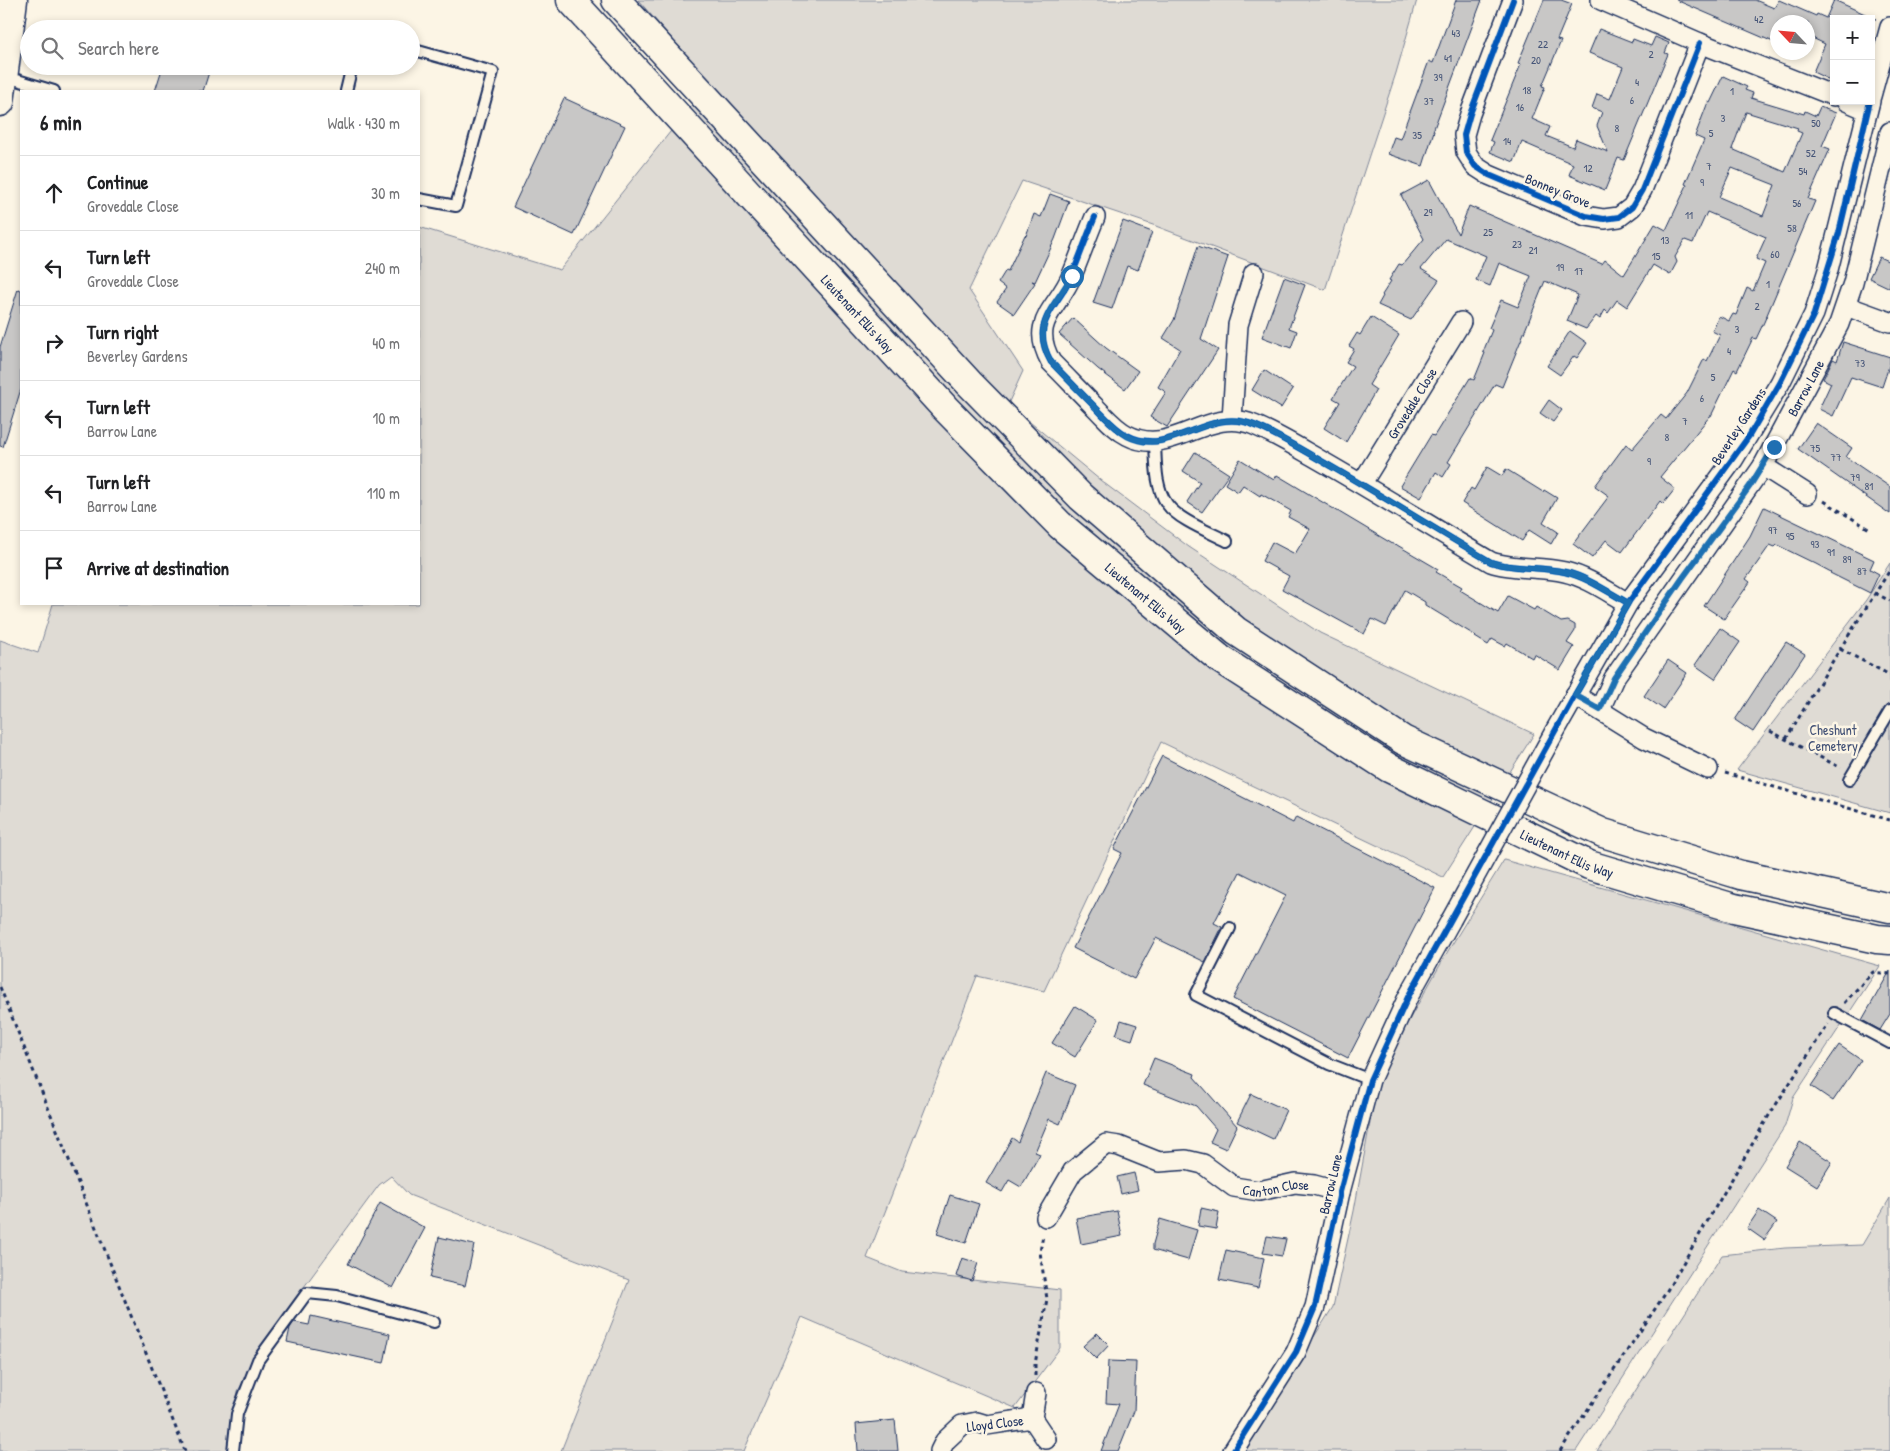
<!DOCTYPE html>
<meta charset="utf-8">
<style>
body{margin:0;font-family:"Patrick Hand",sans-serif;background:#f6f6f6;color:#202124}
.controls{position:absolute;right:15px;top:15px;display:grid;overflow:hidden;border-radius:0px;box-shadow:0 2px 8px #0003}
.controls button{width:45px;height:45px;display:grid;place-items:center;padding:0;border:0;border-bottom:1px solid #e0e0e0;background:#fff;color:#202124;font:25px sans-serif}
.compass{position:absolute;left:1770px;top:15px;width:45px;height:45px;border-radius:50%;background:#fff;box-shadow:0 2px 8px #0003;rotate:296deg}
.stop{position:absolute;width:15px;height:15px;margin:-11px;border:4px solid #1f6fb2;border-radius:50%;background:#fff}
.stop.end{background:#1f6fb2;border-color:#fff;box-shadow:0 1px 5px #0008}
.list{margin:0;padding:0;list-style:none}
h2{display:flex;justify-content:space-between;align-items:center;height:65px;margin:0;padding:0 20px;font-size:21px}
h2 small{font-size:16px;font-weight:400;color:#757577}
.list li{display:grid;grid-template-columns:32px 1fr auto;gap:15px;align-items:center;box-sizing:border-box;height:75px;padding:0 20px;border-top:1px solid #e0e0e0}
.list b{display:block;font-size:19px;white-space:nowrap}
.list p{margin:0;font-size:16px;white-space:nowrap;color:#757577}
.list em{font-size:16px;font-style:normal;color:#757577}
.icon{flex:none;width:28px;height:28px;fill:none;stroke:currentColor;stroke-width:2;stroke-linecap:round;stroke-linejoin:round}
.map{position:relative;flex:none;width:1890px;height:1451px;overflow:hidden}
.search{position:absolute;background:#fff;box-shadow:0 2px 8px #0003;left:20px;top:20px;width:400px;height:55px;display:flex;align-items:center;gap:12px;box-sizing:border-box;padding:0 18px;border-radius:28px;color:#757577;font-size:19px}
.panel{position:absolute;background:#fff;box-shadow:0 2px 8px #0003;left:20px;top:90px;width:400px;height:515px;border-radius:0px}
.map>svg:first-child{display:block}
</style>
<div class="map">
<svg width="1890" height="1451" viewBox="0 0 1890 1451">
<rect width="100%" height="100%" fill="#fcf5e5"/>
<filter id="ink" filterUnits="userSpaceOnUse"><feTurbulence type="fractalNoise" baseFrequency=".02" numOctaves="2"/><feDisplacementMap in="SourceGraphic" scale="10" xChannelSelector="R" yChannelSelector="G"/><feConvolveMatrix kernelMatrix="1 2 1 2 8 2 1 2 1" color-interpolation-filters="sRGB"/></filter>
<g filter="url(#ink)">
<path fill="#dfdbd4" stroke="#7d8599" d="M638 0H1417L1396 73 1325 290 1153 225 1022 181 969 290 1023 371 1008 404 1100 480 1189 547 1320 633 1534 734 1443 877 1161 742 1044 991 977 976 867 1258 902 1272 1060 1290V1348L1015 1408 802 1317 744 1451H561L629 1280 409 1195 391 1176 379 1185 276 1325 238 1391 228 1451H0V640L38 653 53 604H419V227L560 270 710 82Z
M1890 563V813L1737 770 1866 600Z
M1504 860 1880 966 1793 1098 1785 1126 1576 1451H1241L1333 1307 1354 1211 1379 1073 1448 951Z
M1890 1198V1451H1597L1722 1255 1785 1248 1862 1245Z"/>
<path fill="#c8c7c6" stroke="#1b2f5e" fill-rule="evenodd" d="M1456 0H1482L1433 131H1434L1423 166 1388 154 1394 137 1400 139 1429 61 1433 63Z
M1544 0H1561L1572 4 1557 40 1561 41 1542 86 1545 87 1532 119 1550 127 1546 136 1573 147 1576 139 1608 152 1597 126 1602 112 1592 108 1597 94 1610 99 1623 67 1589 53 1599 29 1632 42 1633 39 1651 46 1655 37 1669 43 1665 53 1668 54 1624 160 1618 158 1605 190 1569 175 1573 164 1522 142 1514 162 1490 152 1494 142 1490 140 1521 64 1518 63Z
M1676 0H1755L1774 8 1779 0 1816 16 1817 14 1826 18 1834 0 1876 19H1829L1834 21V82L1813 72 1825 44 1808 36V22H1778V44Z
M163 66H211L203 91H155Z
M1723 76 1747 87 1745 90 1753 93 1751 98 1804 114 1805 111 1816 116 1820 107 1836 113 1822 146 1830 149 1808 199 1815 201 1764 322 1756 339 1753 338 1737 371 1734 369 1711 416H1710L1660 477 1675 489 1663 504 1660 501 1622 552 1606 540 1592 558 1573 544 1609 496 1595 486 1626 444 1632 449 1661 415 1666 419 1687 393 1704 359 1707 361 1720 335 1712 331 1719 316 1729 321 1733 314 1736 315 1747 288 1753 291 1765 263 1756 259 1766 237 1707 212 1693 243 1685 240 1675 257 1677 262 1670 275 1653 265 1627 307 1617 300 1608 313 1605 310 1600 319 1596 316 1586 329 1567 321 1578 295 1545 281 1502 387 1495 384 1448 462 1451 464 1443 477 1436 472 1421 498 1400 486 1431 435 1434 436 1470 378 1474 380 1485 353 1483 352 1492 330 1489 328 1501 300 1518 307 1531 276 1499 263 1490 286 1476 280 1486 256 1446 239 1421 269 1439 280 1411 320 1378 305 1383 296 1382 295 1391 281 1389 280 1399 264 1402 265 1424 239 1401 195 1429 180 1458 234 1469 206 1602 264 1605 260 1624 275 1655 224 1666 230 1687 185 1685 184 1704 140 1695 136 1708 102 1710 103ZM1746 112 1798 128 1797 131 1802 133 1785 172 1732 149ZM1732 168 1775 185 1763 216 1719 197Z
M564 98 625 126 574 235 513 207Z
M1050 194 1069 201 1055 239 1035 282 1032 281 1035 283 1014 314 997 302 1006 289 998 283 1006 270 1008 271 1025 235 1026 236 1034 214 1041 217Z
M1123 221 1152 232 1138 270 1127 266 1112 309 1093 303Z
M1198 246 1228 257 1201 339 1218 350 1167 427 1150 417 1166 392 1158 387 1180 349 1163 338 1174 320Z
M1879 257 1890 262V288L1869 278Z
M1284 277 1305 285 1289 328 1297 331 1291 348 1262 337Z
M18 289 21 290V389L3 447 0 446V347Z
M1371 317 1399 335 1369 385 1376 390 1346 442 1324 428 1340 402 1333 398 1353 366 1346 362 1354 349 1349 346 1357 333 1360 335Z
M1073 318 1106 348 1138 371 1125 389 1098 369 1059 334Z
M1570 331 1587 343 1577 358 1574 356 1560 375 1547 366Z
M1843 342 1890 357V363L1882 387 1851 377 1833 416 1819 409 1831 383 1823 379 1833 359 1837 361Z
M1264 370 1293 389 1281 408 1252 390Z
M1549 400 1562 410 1553 422 1540 413Z
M1816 423 1852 448 1846 457 1890 487V514L1798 449Z
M1195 452 1229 474 1202 512 1187 502 1200 482 1183 471Z
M1240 459 1274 480 1277 475 1396 546 1397 545 1438 569 1436 572 1462 587 1460 590 1498 613 1508 596 1534 610 1536 607 1561 622 1568 621 1575 625V631L1567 643 1574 647 1560 670 1534 654 1532 658 1507 643 1505 646 1492 639 1488 645 1475 637 1476 636 1425 605V602L1405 590 1386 626 1372 619 1364 634 1282 589 1289 576 1262 561 1272 542 1295 554 1310 529 1288 517 1291 511 1261 494 1260 496 1243 485 1238 492 1225 484Z
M1487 467 1502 476 1506 469 1543 492 1544 490 1557 498 1543 522 1558 532 1551 544 1529 530 1522 541 1462 503 1471 488 1474 490Z
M1764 507 1874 560 1870 569 1879 574 1870 593 1830 573 1831 572 1816 564 1777 545 1775 547 1770 545 1746 579 1750 582 1724 619 1704 606 1750 536Z
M1720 628 1740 642 1715 679 1695 665Z
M1786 642 1805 654 1753 732 1735 720Z
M1668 660 1687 673 1663 709 1644 696Z
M1162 756 1293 823 1296 817 1435 888 1348 1058 1233 999 1286 895 1240 872 1214 923 1222 927 1205 962 1156 938 1134 979 1073 948 1122 853 1114 849Z
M1890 971V1014L1880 1030 1862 1020Z
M1075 1006 1098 1020 1075 1057 1052 1043Z
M1121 1020 1137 1025 1132 1040 1116 1035Z
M1839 1045 1861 1060 1833 1101 1811 1086Z
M1154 1058 1195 1074 1194 1077 1237 1126 1226 1149 1210 1142 1216 1129 1196 1106 1143 1085Z
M1046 1073 1075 1085 1060 1124 1049 1119 1035 1152 1040 1154 1021 1187 1009 1180 1002 1192 986 1183 1012 1138 1018 1142Z
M1251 1094 1286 1110 1273 1139 1237 1122Z
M1800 1142 1832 1162 1817 1186 1785 1166Z
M1134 1173 1138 1190 1121 1194 1117 1177Z
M950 1195 979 1204 966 1243 937 1234Z
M380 1203 425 1228 393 1288 348 1264Z
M1201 1208 1219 1212 1216 1229 1198 1226Z
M1759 1210 1777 1222 1764 1240 1747 1228Z
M1117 1211 1122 1236 1081 1244 1076 1218Z
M1160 1219 1197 1230 1188 1260 1153 1250V1244Z
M1267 1236 1286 1239 1282 1256 1263 1253Z
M439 1237 474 1245 465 1286 430 1278Z
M1226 1250 1264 1258 1258 1288 1219 1280Z
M962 1258 978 1263 972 1281 956 1276Z
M311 1316 390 1334 384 1363 287 1342 290 1328 294 1322 309 1325Z
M1097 1333 1109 1345 1096 1359 1083 1346Z
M1108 1361 1136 1362 1134 1411 1118 1451H1101L1119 1404 1106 1403Z
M895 1420 898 1451H858L856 1424Z"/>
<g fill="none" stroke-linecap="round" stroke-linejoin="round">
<g stroke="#1b2f5e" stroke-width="14">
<path id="service" d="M411 49 493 72 456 206 419 199
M4 76 54 91
M346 91 352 66
M1155 443C1156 462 1155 487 1167 504 1178 520 1210 532 1227 541
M1849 780 1890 711
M1230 928 1196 995 1329 1064 1370 1080
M1834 1013 1890 1043
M233 1451 237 1414 258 1360 307 1293 337 1296 434 1322"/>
</g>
<g stroke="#1b2f5e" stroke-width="22">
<g id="minor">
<path d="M1513 0 1470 114 1464 135 1466 152 1475 166 1489 175 1586 216 1604 219 1619 217 1632 207 1642 190 1700 43"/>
<path d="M1601 0 1700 43 1834 96"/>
<path d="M1871 96 1890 27"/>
<path d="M1846 101 1867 110"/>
<path d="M1095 217C1087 236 1080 256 1072 275 1058 309 1028 321 1051 362 1066 377 1081 393 1096 408 1106 418 1115 429 1127 435 1172 459 1207 405 1254 425 1276 434 1297 447 1318 459 1376 492 1433 528 1491 562 1514 570 1540 566 1565 572 1587 577 1608 592 1628 603"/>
<path d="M1846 306 1890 322"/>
<path d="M1232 419 1238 325 1254 273"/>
<path d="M1763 466 1807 494"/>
<path id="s1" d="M1362 483 1461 322"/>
<path d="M1575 695 1644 738 1708 769"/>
<path id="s2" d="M1600 709 1614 678 1763 466 1839 324 1853 283 1890 132"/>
<path d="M1555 731 1628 603 1733 460 1780 383 1814 314 1828 270 1870 101"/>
<path id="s3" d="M1046 1217 1073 1171 1106 1144 1119 1146 1159 1162 1186 1160 1203 1164 1234 1187 1259 1191 1295 1183 1314 1185 1340 1192"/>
<path d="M1036 1393 1032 1418 1046 1439"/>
<path d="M940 1451 945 1441 962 1425 977 1422 987 1425 1032 1418"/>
<path d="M1233 1451 1296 1352 1315 1307 1340 1192 1370 1080 1408 997 1451 920"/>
</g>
</g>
<g stroke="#1b2f5e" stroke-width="31">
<g id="secondary">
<path id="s4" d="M571 0 945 408 1060 525 1220 659 1389 768 1589 865 1734 908 1877 939 1890 940"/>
<path d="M616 0 969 383 1081 497 1236 631 1403 740 1603 833 1741 875 1890 908"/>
<path d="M0 102 13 0"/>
</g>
</g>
<path stroke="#1b2f5e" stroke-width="3" stroke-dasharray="4 4" stroke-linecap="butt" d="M1824 501 1871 530
M1875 593 1890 601
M1840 649 1890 675
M1770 731 1841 768
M1786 739 1840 649 1890 570
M1725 773 1890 820
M0 987 185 1451
M1844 1003 1873 972 1890 974
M1035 1376V1364L1047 1299 1040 1252 1043 1235
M1560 1451 1665 1294 1768 1117 1828 1024"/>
<use href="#service" stroke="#fcf5e5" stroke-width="10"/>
<use href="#minor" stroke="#fcf5e5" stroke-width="19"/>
<use href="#secondary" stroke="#fcf5e5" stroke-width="28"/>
<g stroke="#1b2f5e" stroke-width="22" stroke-linecap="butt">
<path id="minor-bridge" d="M1451 920 1555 731"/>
</g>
<use href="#minor-bridge" stroke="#fcf5e5" stroke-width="19"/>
<g stroke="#fcf5e5" stroke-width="9">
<path id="cycleway" d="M1513 0 1470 114 1464 135 1466 152 1475 166 1489 175 1586 216 1604 219 1619 217 1632 207 1642 190 1700 43
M1095 217C1087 236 1080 256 1072 275 1058 309 1028 321 1051 362 1066 377 1081 393 1096 408 1106 418 1115 429 1127 435 1172 459 1207 405 1254 425 1276 434 1297 447 1318 459 1376 492 1433 528 1491 562 1514 570 1540 566 1565 572 1587 577 1608 592 1628 603
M1233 1451 1296 1352 1315 1307 1340 1192 1370 1080 1408 997 1575 695 1628 603 1749 436 1780 383 1814 314 1839 233 1870 101"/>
</g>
<use href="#cycleway" stroke="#0057b8" stroke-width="6"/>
</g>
</g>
<g fill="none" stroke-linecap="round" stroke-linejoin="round" filter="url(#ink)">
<path stroke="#1f6fb2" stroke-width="6" d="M1072 276C1054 307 1030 325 1051 362 1066 378 1081 393 1096 408 1106 418 1115 429 1127 436 1172 459 1207 405 1254 425 1276 434 1297 447 1318 459 1376 492 1433 528 1491 562 1514 570 1540 566 1565 572 1587 577 1608 592 1628 603L1575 695 1600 709 1614 678 1682 579 1750 486 1774 447"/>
</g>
<g text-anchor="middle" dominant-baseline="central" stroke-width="5" stroke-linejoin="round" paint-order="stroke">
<g font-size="11" fill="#465578">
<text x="1759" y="19">42</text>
<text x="1456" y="33">43</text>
<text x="1543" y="44">22</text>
<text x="1651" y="54">2</text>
<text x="1448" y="58">41</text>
<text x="1536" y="60">20</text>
<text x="1438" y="77">39</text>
<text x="1637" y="82">4</text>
<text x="1527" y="90">18</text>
<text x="1732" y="91">1</text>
<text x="1632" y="100">6</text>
<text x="1429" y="101">37</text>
<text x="1520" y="107">16</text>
<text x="1723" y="118">3</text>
<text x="1816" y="123">50</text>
<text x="1617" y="128">8</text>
<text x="1711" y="133">5</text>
<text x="1417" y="135">35</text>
<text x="1507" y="141">14</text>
<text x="1811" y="153">52</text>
<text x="1709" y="166">7</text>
<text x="1588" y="168">12</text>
<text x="1803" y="171">54</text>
<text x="1702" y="182">9</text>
<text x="1797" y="203">56</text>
<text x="1428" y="212">29</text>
<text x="1689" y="215">11</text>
<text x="1792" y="228">58</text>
<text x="1488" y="232">25</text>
<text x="1665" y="240">13</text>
<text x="1517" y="244">23</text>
<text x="1533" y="250">21</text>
<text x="1775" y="254">60</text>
<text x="1656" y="256">15</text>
<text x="1560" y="267">19</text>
<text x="1579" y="271">17</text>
<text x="1768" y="284">1</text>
<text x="1757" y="306">2</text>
<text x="1737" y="329">3</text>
<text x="1729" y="351">4</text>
<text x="1860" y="363">73</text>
<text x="1713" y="377">5</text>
<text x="1702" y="398">6</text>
<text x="1685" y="421">7</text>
<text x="1667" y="437">8</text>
<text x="1815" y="448">75</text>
<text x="1836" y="457">77</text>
<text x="1649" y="461">9</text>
<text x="1855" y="477">79</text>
<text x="1869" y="486">81</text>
<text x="1773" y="530">97</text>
<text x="1790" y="536">95</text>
<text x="1815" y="544">93</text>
<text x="1831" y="552">91</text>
<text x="1847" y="559">89</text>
<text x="1862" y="571">87</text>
</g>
<g font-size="14" fill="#1b2f5e" stroke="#fcf5e5">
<text transform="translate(1558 190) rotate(22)">Bonney Grove</text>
<text stroke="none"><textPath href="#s4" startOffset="425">Lieutenant Ellis Way</textPath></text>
<text stroke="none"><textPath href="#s2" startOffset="382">Barrow Lane</textPath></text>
<text stroke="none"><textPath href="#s1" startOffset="94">Grovedale Close</textPath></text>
<text transform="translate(1738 426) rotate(-57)">Beverley Gardens</text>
<text stroke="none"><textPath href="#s4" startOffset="830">Lieutenant Ellis Way</textPath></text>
<text stroke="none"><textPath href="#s4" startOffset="1325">Lieutenant Ellis Way</textPath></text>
<text transform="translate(1330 1184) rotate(-77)">Barrow Lane</text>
<text stroke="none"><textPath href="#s3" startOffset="278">Canton Close</textPath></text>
<text transform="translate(995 1423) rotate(-7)">Lloyd Close</text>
</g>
<g font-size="14" fill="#425176" stroke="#fcf5e5">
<text x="1833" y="729">Cheshunt<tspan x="1833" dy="16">Cemetery</tspan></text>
</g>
</g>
</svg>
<div class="controls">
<button>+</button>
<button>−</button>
</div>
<svg class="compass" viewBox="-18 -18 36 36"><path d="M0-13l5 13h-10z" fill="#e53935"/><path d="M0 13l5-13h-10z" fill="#757577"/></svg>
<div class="stop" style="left:1072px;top:276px"></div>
<div class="stop end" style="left:1774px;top:447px"></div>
<div class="search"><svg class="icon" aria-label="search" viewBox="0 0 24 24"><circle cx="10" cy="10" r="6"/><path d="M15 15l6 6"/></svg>Search here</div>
<section class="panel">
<h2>6 min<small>Walk · 430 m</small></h2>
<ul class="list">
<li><svg class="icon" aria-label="ahead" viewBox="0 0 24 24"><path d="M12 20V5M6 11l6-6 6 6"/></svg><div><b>Continue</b><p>Grovedale Close</p></div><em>30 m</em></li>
<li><svg class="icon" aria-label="left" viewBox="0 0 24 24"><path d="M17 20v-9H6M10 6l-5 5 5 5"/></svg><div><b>Turn left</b><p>Grovedale Close</p></div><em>240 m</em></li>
<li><svg class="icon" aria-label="right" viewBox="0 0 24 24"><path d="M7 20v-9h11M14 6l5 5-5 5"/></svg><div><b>Turn right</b><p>Beverley Gardens</p></div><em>40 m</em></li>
<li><svg class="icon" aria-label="left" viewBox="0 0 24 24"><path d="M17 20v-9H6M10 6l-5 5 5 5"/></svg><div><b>Turn left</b><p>Barrow Lane</p></div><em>10 m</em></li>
<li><svg class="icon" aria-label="left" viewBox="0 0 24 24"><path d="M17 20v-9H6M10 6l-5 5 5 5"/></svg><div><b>Turn left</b><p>Barrow Lane</p></div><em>110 m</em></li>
<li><svg class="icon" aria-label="arrive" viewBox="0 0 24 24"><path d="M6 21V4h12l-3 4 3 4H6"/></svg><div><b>Arrive at destination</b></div></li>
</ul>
</section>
</div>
